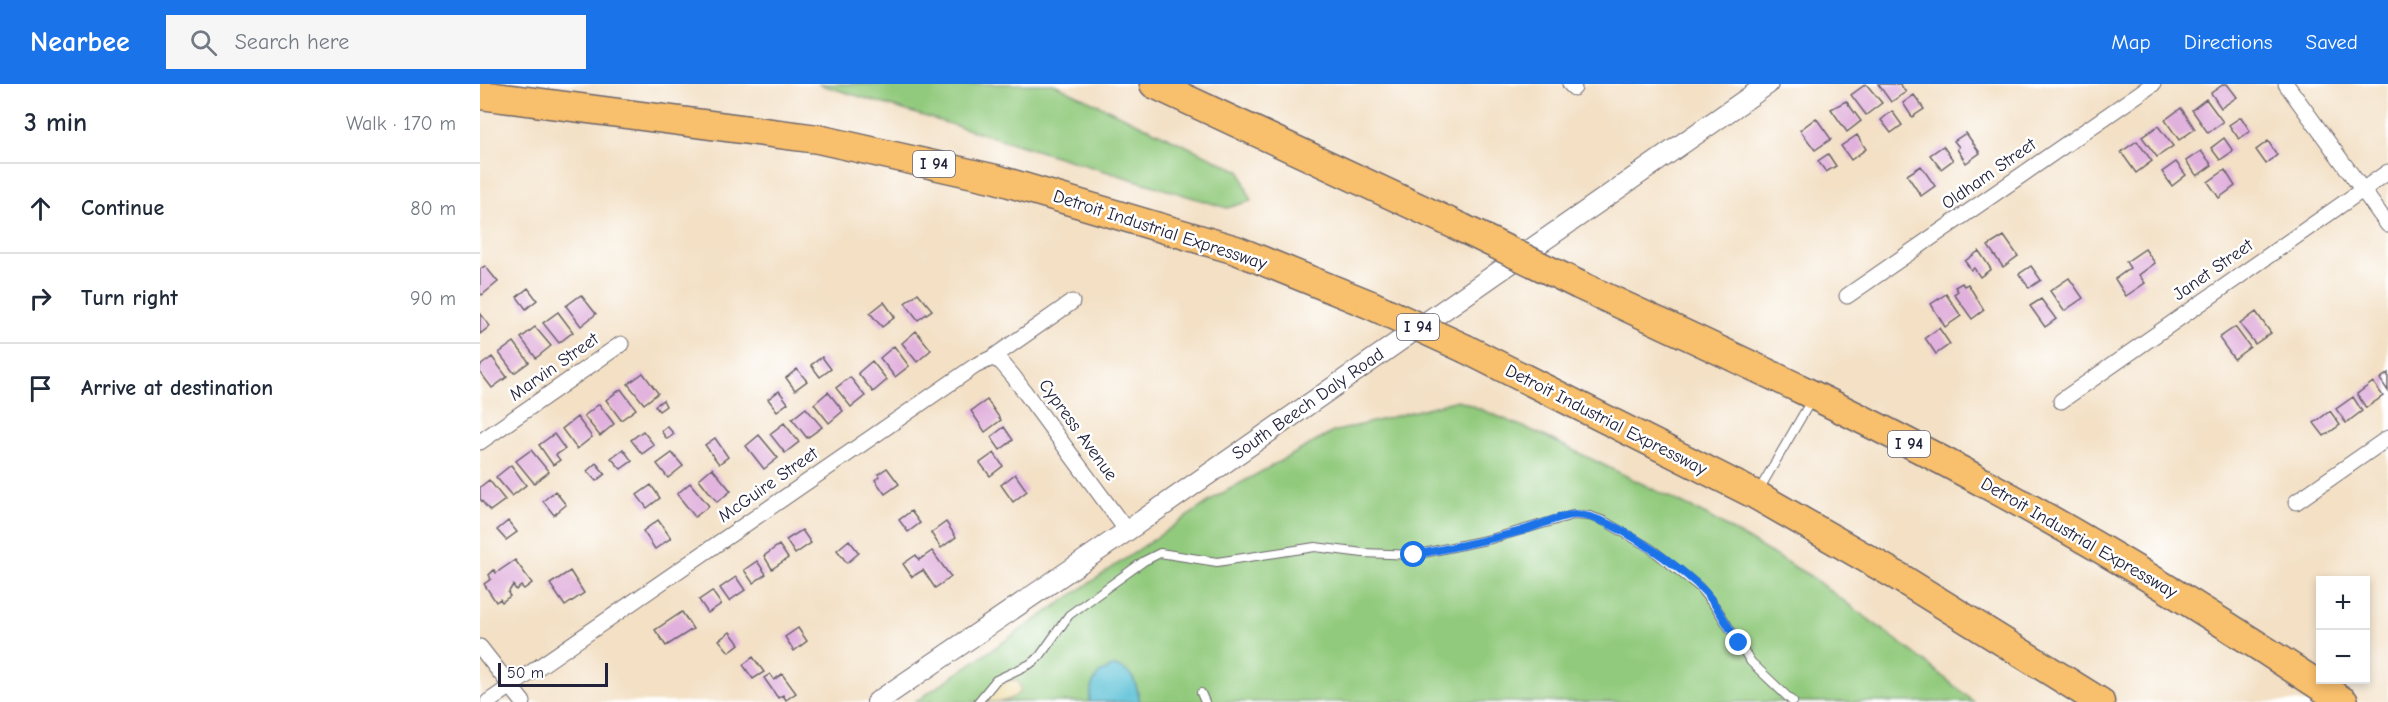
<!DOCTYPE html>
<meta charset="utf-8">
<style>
body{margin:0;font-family:"Comic Neue",sans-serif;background:#f6f6f7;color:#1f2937}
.controls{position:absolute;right:18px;bottom:18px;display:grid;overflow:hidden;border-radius:0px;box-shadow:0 3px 9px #0003}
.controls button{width:54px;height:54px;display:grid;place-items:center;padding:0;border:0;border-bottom:2px solid #e0e1e3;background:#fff;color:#1f2937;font:30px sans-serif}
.scale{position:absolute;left:18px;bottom:15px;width:110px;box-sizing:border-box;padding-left:6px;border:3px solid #22223b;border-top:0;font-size:16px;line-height:21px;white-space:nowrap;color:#22223b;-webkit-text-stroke:4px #fff;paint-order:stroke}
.stop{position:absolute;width:18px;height:18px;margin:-14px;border:4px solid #1a73e8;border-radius:50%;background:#fff}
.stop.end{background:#1a73e8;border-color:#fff;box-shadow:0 2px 6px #0008}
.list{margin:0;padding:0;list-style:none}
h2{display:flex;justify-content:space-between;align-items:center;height:78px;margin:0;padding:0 24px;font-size:26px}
h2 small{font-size:20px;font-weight:400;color:#747a83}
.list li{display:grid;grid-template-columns:39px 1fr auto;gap:18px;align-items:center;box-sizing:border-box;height:90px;padding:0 24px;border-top:2px solid #e0e1e3}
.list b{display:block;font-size:22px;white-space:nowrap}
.list em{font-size:20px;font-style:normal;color:#747a83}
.icon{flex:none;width:33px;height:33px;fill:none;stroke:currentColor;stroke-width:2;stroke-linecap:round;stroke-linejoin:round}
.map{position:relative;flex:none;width:1908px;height:618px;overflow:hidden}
header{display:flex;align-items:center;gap:36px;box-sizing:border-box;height:84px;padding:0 30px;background:#1a73e8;color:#fff}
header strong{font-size:28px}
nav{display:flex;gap:33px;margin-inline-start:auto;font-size:21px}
.search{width:420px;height:54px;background:#f6f6f7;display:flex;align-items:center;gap:15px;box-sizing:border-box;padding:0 21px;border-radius:0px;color:#747a83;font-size:22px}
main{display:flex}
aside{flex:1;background:#fff}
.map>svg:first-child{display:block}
</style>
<header>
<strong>Nearbee</strong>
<div class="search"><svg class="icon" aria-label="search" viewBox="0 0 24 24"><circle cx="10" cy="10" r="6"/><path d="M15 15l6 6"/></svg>Search here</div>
<nav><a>Map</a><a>Directions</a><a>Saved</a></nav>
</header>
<main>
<aside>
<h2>3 min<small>Walk · 170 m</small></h2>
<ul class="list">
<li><svg class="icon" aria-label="ahead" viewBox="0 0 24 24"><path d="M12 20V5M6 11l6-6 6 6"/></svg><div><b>Continue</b></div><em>80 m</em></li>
<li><svg class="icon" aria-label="right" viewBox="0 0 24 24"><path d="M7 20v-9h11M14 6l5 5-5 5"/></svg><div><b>Turn right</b></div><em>90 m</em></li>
<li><svg class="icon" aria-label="arrive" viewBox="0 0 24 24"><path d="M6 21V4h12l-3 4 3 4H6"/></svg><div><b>Arrive at destination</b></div></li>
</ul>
</aside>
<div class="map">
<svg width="1908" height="618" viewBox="0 0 1908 618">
<rect width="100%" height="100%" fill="#fff"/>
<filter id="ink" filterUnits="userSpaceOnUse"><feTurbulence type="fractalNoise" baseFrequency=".0167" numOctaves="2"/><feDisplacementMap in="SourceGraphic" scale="12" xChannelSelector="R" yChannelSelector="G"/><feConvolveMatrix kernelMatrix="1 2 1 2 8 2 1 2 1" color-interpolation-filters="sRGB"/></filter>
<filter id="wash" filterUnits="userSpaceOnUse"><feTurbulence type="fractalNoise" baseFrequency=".008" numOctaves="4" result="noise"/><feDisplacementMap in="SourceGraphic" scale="24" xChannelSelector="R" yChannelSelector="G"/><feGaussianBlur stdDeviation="1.35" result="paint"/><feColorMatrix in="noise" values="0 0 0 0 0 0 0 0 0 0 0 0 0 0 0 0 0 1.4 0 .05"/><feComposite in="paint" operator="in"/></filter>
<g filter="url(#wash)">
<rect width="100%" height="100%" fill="#f3e0c5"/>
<path fill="#92ca7d" stroke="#5a765c" stroke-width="1.5" d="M338 0H574L760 87 771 117 747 124Z
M978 316 1058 349 1226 431 1330 492 1434 569 1494 618H435L739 411 853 348Z"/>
<path fill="#eeda9e" stroke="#887e6c" stroke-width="1.5" d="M527 596H536L539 599 541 607C531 618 519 618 505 618L519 601Z"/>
<path fill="#58c0d5" stroke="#3d7188" stroke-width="1.5" d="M635 582C655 588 656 599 660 618H609L612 601 619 589Z"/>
<g id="blocks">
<path fill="#e1b1dd" d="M1386 0 1402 19 1386 31 1371 11Z
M1398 0H1420L1426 8 1411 18Z
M1744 0H1747L1757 13 1741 24 1731 9Z
M1434 11 1444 25 1432 33 1423 19Z
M1726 15 1743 38 1728 49 1712 26Z
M1366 17 1381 37 1367 48 1351 25Z
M1701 24 1715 45 1699 56 1685 36Z
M1412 27 1422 41 1411 49 1401 36Z
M1761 33 1770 47 1759 55 1749 41Z
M1336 34 1351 55 1335 66 1320 46Z
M1678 42 1693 62 1677 73 1662 53Z
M1486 49 1500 69 1486 79 1477 65 1479 63 1474 57Z
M1377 51 1386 65 1371 76 1361 62Z
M1744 54 1753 67 1740 76 1731 64Z
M1657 57 1672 77 1656 89 1641 68Z
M1788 57 1797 71 1786 80 1776 66Z
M1463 62 1473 76 1461 85 1450 71Z
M1721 67 1732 81 1717 92 1706 77Z
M1348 70 1356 82 1346 88 1338 77Z
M1696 78 1706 91 1692 102 1682 88Z
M1441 82 1455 102 1441 112 1427 91Z
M1745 86 1755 102 1739 114 1728 98Z
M1524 152 1538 172 1523 183 1508 162Z
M1665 165 1675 179 1659 191 1665 199 1646 212 1635 195 1650 184 1646 178Z
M1499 167 1511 185 1500 193 1494 184 1491 186 1485 177Z
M5 182 18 198 2 211 0 209V185Z
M1551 182 1561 196 1549 204 1539 190Z
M1589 194 1603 214 1584 227 1570 207Z
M1482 199 1484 202 1488 200 1504 226 1492 235 1474 210 1478 207 1475 203Z
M48 204 57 216 46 225 37 213Z
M438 209 452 226 438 236 425 219Z
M1466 210 1481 232 1465 243 1451 220Z
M101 211 116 230 101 242 86 222Z
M1561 215 1576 235 1565 243 1550 222Z
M404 218 415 233 402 243 390 229Z
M78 228 93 248 79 259 63 239Z
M1776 228 1791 249 1775 260 1760 240Z
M0 229 10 242 0 250Z
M55 243 71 262 56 274 41 254Z
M1755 243 1770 263 1754 275 1739 254Z
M1459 244 1470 260 1456 270 1445 254Z
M436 247 451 266 437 278 422 259Z
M34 258 49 278 34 289 19 269Z
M414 262 429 282 415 293 400 274Z
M12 273 27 293 12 304 0 288V282Z
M342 273 351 285 340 293 331 281Z
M392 277 407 296 393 308 378 289Z
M317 285 327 297 315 306 306 294Z
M163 289 178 309 164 320 148 300Z
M1908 289V307L1900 295Z
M370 293 385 312 371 323 356 304Z
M1893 298 1903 312 1886 324 1877 310Z
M141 305 156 325 141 336 126 316Z
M299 307 308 319 297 327 288 315Z
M348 308 363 327 349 339 334 320Z
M1873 313 1882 327 1866 339 1856 325Z
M183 316 186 322 179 327 175 322Z
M507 316 521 336 505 348 491 327Z
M119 320 134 340 120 352 104 332Z
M326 324 342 343 327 354 312 335Z
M1850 327 1860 341 1844 352 1834 339Z
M97 333 112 353 97 365 82 345Z
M304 339 319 358 305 369 290 350Z
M187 342 194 350 187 355 181 347Z
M524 343 533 356 520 366 511 353Z
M163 347 174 361 162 370 151 356Z
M74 350 85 365 76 371 80 376 73 381 59 361Z
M279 351 298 374 284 385 266 362Z
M235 354 248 373 239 380 225 361Z
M143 365 152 377 141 385 131 374Z
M51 366 69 388 54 399 36 377Z
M192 369 203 382 188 394 177 380Z
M514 369 523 382 510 392 500 379Z
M116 379 125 390 116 397 107 387Z
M31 381 46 401 32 412 16 393Z
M232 384 251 407 237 418 219 395Z
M407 384 419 400 405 410 395 396 400 392 398 390Z
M535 390 547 407 533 418 521 401Z
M9 396 25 416 10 427 0 415V403Z
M210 399 229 422 215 433 197 410Z
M171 401 180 414 167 424 157 411Z
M75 407 86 421 74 431 63 417Z
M431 427 440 439 428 448 419 436Z
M178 436 191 454 175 465 163 447Z
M28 437 37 448 26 456 17 446Z
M466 438 476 453 461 464 451 449Z
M322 446 331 459 315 470 306 456Z
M369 456 379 469 367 479 357 466Z
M299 461 308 474 292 485 284 472Z
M452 467 471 493 455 504 443 486 432 493 423 480 436 471 439 476Z
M35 476 52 499 44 505 41 502 36 506 33 501 28 509 30 512 22 518 20 515 16 518 4 500 11 495 9 491 14 486 16 489Z
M277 477 286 490 273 499 264 486Z
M90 487 104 509 85 522 70 500Z
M256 493 265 506 249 517 240 504Z
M232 507 241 520 228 529 219 516Z
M202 528 213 545 186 562 175 546Z
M318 544 327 557 314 567 305 553Z
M250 548 259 560 249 568 239 556Z
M273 573 284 588 273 595 263 581Z
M290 590 294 596 302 590 316 609 306 616 303 611 298 614 284 594Z"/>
</g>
</g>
<g filter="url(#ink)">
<use href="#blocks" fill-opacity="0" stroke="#6b646b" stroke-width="1.5"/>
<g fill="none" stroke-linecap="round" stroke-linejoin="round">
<g stroke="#6b646b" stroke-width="10">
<path id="service" d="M1279 406 1332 315
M721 609 725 618
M498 618 516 596 550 580 560 572 589 531 664 477 680 469 737 478 835 463 883 469 934 471 1011 455 1093 431 1110 432 1124 437 1170 464 1219 503 1237 525 1271 578 1313 618"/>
</g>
<g stroke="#6b646b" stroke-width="17">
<path id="minor" d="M1090 0 1094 4
M1806 0 1908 141
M1367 212 1673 0
M512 274 521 278 533 292 647 447
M1581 317 1908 88
M0 358 141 260
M1816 418 1908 354
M0 563 43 618
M8 618 495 282 512 274 592 218"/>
</g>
<g stroke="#6b646b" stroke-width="22">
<path id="tertiary" d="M397 618 647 447 1288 0"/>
</g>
<g stroke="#6b646b" stroke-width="31">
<path id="motorway" d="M674 0 982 144
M0 11 338 55 516 95 756 166 891 221
M1099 201C1239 266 1379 330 1515 405 1635 470 1750 542 1864 618
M986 265 1276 411 1419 493 1620 618"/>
</g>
<use href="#service" stroke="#fff" stroke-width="8"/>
<use href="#minor" stroke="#fff" stroke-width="15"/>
<use href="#tertiary" stroke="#fff" stroke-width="20"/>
<use href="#motorway" stroke="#f8bf6c" stroke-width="28"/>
<g stroke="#6b646b" stroke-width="31" stroke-linecap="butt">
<path id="motorway-bridge" d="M982 144 1099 201
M891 221 986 265"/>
</g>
<use href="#motorway-bridge" stroke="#f8bf6c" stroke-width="28"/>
</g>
</g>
<g fill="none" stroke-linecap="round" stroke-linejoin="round" filter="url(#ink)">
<path stroke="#1a73e8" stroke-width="8" d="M934 471C970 464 1006 457 1041 447 1057 443 1079 431 1094 431 1128 429 1203 484 1226 509 1239 524 1248 543 1259 559"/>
</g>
<g text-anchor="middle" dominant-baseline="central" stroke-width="5" stroke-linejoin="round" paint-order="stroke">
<g fill="#fff" stroke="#646476" stroke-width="1.5">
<rect x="433" y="67" width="42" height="26" rx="4.5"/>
<rect x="917" y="230" width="42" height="26" rx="4.5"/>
<rect x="1408" y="347" width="42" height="26" rx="4.5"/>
</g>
<g font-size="16" font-weight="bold" fill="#22223b">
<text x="454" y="80">I 94</text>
<text x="938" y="243">I 94</text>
<text x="1429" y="360">I 94</text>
</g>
<g font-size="18" fill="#22223b" stroke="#fff">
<text transform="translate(1509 90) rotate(-35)">Oldham Street</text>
<text transform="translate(680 146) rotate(18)">Detroit Industrial Expressway</text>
<text transform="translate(1733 186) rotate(-35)">Janet Street</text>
<text transform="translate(74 283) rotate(-35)">Marvin Street</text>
<text transform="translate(828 320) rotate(-35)">South Beech Daly Road</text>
<text transform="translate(1126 336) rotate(27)">Detroit Industrial Expressway</text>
<text transform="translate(598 346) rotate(54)">Cypress Avenue</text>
<text transform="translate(288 401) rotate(-35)">McGuire Street</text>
<text transform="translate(1599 454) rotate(30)">Detroit Industrial Expressway</text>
</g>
</g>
</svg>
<div class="controls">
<button>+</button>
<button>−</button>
</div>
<div class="scale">50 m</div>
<div class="stop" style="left:934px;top:471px"></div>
<div class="stop end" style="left:1259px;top:559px"></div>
</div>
</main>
